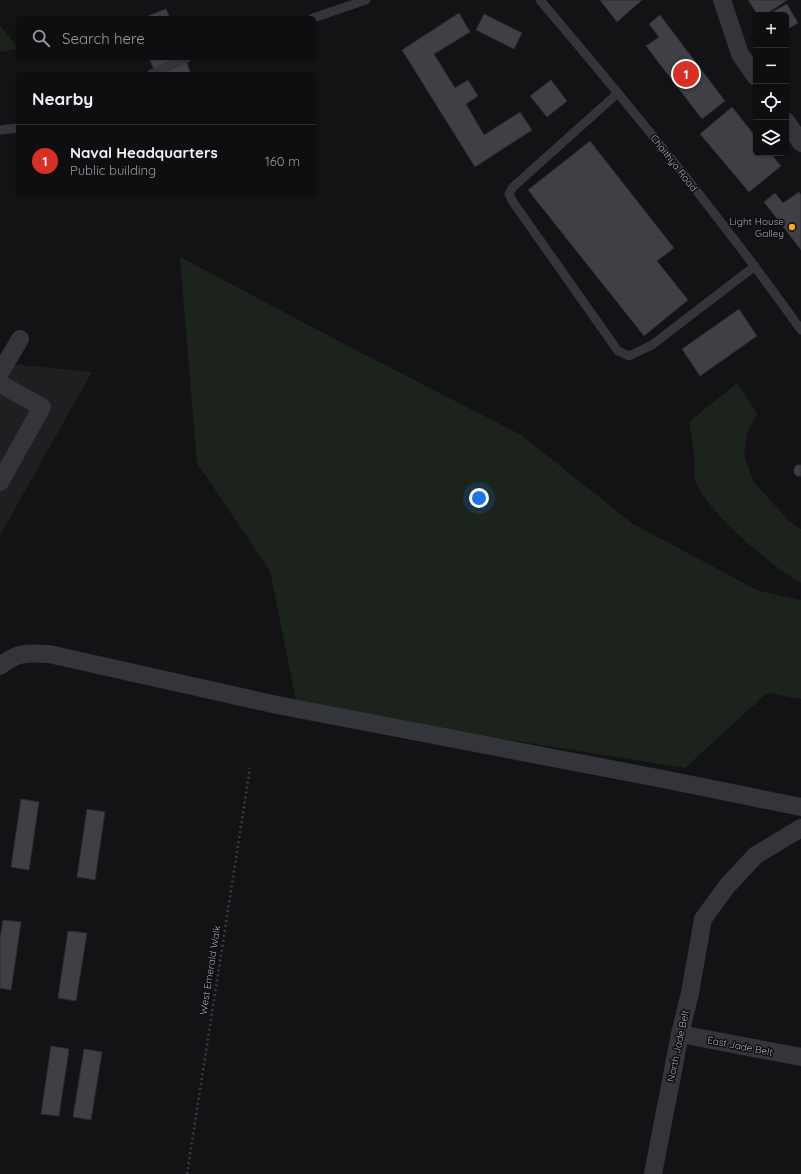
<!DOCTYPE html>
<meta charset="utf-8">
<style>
body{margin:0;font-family:Quicksand,sans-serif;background:#1c1c1e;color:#f1f3f6}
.controls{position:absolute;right:12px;top:12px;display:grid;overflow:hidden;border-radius:6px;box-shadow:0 1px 3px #0004}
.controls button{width:36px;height:36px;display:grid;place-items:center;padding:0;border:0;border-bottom:1px solid #2e2e30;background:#0e0e10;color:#f1f3f6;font:20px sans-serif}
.you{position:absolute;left:479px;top:498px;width:14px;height:14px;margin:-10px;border:3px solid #fff;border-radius:50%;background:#1a73e8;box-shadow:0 0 0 6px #1a73e833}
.badge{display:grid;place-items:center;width:26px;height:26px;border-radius:50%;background:#d93025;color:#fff;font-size:13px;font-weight:700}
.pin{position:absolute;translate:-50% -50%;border:2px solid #fff;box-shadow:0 1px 4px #0006}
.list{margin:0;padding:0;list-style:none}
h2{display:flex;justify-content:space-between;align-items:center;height:52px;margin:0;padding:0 16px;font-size:17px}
h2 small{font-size:13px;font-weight:400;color:#9b9c9f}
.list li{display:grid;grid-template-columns:26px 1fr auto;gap:12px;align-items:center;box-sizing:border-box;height:72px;padding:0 16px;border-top:1px solid #2e2e30}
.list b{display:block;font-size:15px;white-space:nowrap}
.list p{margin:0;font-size:13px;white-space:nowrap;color:#9b9c9f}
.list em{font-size:13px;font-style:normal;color:#9b9c9f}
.icon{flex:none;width:22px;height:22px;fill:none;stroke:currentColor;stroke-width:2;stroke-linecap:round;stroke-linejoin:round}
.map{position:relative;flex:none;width:801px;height:1174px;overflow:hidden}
.search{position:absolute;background:#0e0e10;box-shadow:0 1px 3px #0004;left:16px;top:16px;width:300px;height:44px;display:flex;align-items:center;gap:10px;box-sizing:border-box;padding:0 14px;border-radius:6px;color:#9b9c9f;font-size:15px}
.panel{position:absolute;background:#0e0e10;box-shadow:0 1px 3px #0004;left:16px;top:72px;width:300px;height:124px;border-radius:6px}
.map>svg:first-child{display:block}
</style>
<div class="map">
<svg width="801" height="1174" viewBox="0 0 801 1174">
<rect width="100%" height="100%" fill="#131315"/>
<path fill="#1f1f22" d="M0 363 92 372 0 535Z"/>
<path fill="#1b231c" d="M0 26 18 48V49L0 52Z
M180 257 348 346 521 435 633 524 759 591 801 600V699L767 693 685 768 297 706 270 571 197 463Z
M737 383 757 413 747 434 744 455 753 481 789 521 801 529V583C773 568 706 511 696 482 693 474 695 463 694 454 693 444 691 434 689 424L690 421Z"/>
<path fill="#3f4045" stroke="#2d2d31" d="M600 0H642L617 22Z
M748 0H787L765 15H758Z
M787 4 798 23 786 30V15H767Z
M166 9 170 18H143Z
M459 13 470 32 434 54 455 88 468 80 478 96 466 104 484 135 520 112 532 130 475 167 402 50Z
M484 14 522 33 514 49 476 30Z
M660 15 725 101 702 119 646 46 659 37 649 24Z
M149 58H185L191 74H156Z
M551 80 567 101 547 117 530 96Z
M732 107 756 137V153H770L781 166 749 192 700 134Z
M590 141 674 248 657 261 688 300 644 336 528 190Z
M799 192 801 195V250L764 202 775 193 783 203Z
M739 309 757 336 700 376 682 349Z
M796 465H801V476H797L794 473V469Z
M21 799 39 802 29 870 11 867Z
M87 809 105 812 95 880 77 877Z
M3 920 21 922 11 990 0 988V938Z
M68 931 87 933 76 1001 58 998Z
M51 1046 69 1049 59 1116 41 1114Z
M84 1049 102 1052 91 1120 73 1117Z"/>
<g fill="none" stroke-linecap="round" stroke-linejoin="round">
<path stroke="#3a3c41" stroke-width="2.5" stroke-dasharray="2 3" stroke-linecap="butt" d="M187 1174 250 768"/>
<path stroke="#34353a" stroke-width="9" d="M540 0C631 107 720 216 801 330
M313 18 366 0
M151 74 187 58
M618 93 513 187 509 194 513 202 618 351 629 356 652 345 755 266
M0 130 18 128"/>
<path stroke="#34353a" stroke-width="18" d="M722 0 740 54 756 77
M786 121 801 143
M0 373 20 339
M0 384 42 407 0 482
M0 666C18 652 27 653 49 654L277 705 668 780 801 807
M680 1034 801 1057
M653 1174 680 1034 690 993 703 919 727 886 756 855 801 828"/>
</g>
<circle fill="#f6a92a" stroke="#0e0e10" stroke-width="1.5" cx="792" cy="227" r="4"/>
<g text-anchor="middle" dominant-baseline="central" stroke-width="3" stroke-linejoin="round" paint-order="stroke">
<g font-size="10" fill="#a4aab6" stroke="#0e0e10">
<text transform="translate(674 163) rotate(52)">Chaithya Road</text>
<text transform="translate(210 970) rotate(-81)">West Emerald Walk</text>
<text transform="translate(678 1046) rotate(-78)">North Jade Belt</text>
<text transform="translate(740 1046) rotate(11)">East Jade Belt</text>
</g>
<g font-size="10" fill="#a4aab6" stroke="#0e0e10" text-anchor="end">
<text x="784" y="221">Light House<tspan x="784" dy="12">Galley</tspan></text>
</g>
</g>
</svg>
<div class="controls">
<button>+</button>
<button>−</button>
<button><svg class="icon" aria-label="locate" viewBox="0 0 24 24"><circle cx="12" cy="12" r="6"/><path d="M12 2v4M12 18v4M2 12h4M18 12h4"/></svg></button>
<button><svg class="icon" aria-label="layers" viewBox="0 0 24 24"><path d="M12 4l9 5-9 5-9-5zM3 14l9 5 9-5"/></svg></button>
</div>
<div class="you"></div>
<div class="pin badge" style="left:686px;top:74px">1</div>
<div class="search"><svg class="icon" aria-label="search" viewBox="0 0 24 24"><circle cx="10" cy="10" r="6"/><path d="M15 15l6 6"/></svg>Search here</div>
<section class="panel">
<h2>Nearby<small></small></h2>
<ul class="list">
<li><span class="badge">1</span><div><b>Naval Headquarters</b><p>Public building</p></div><em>160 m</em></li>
</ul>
</section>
</div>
